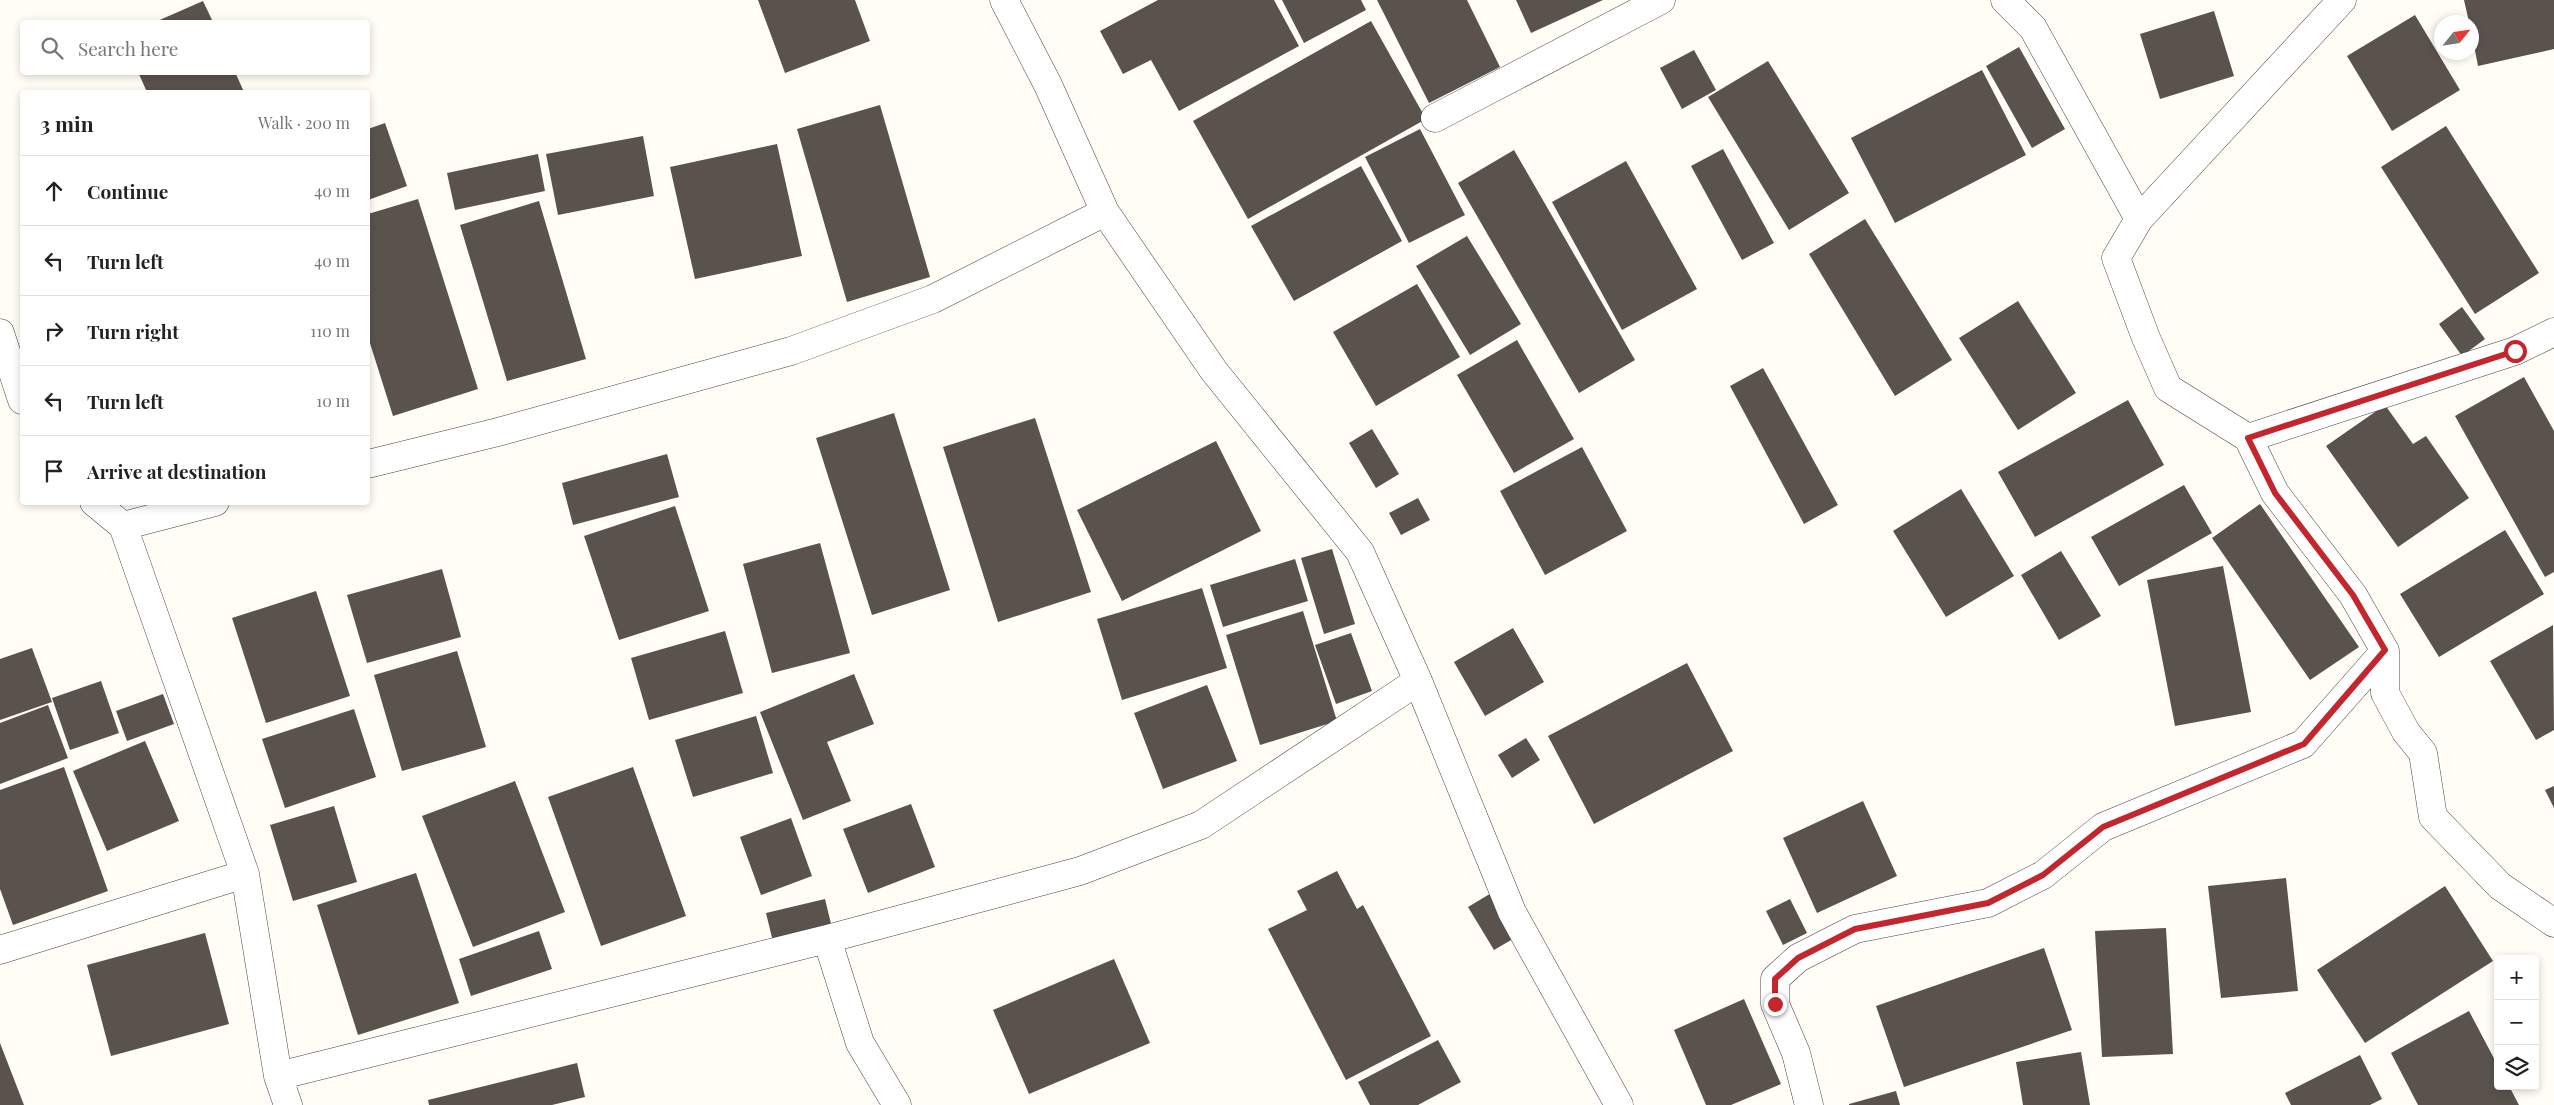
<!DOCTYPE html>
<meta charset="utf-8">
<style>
body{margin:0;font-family:"Playfair Display",serif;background:#f2f2f2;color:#222}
.controls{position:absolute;right:15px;bottom:15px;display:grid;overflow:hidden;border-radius:5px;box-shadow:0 2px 8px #0003}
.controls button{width:45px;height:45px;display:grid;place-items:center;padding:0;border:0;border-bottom:1px solid #e0e0e0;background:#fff;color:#222;font:25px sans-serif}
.compass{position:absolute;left:2434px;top:15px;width:45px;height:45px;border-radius:50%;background:#fff;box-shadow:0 2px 8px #0003;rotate:60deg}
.stop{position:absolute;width:15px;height:15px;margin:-11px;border:4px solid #c4262e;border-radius:50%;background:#fff}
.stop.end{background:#c4262e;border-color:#fff;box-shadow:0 1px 5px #0008}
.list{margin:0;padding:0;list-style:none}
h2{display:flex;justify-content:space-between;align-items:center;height:65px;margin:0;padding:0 20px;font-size:21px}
h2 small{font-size:16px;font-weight:400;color:#767676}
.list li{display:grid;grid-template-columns:32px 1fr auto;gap:15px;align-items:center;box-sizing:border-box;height:70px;padding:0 20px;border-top:1px solid #e0e0e0}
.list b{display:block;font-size:19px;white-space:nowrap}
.list em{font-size:16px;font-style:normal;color:#767676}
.icon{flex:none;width:28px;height:28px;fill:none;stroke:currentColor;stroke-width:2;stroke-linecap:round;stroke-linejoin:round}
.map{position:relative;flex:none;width:2554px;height:1105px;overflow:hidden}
.search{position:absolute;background:#fff;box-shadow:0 2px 8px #0003;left:20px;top:20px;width:350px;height:55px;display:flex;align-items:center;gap:12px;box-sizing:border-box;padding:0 18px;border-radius:5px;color:#767676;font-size:19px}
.panel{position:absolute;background:#fff;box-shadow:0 2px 8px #0003;left:20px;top:90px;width:350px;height:415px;border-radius:5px}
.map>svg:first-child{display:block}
</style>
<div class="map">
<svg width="2554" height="1105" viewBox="0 0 2554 1105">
<rect width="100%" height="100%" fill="#fffdf5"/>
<path fill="#5a524d" d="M758 0H855L870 41 785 73Z
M1158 0H1274L1299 46 1179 111 1151 60 1123 74 1100 31Z
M1282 0H1361L1366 10 1304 43Z
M1377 0H1467L1500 67 1429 103Z
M1516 0H1603L1531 33Z
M2464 0H2554V49L2478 66 2472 35V22H2469Z
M203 1 213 22H155Z
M2214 11 2234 76 2160 99 2140 34Z
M2415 15 2460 90 2392 131 2347 56Z
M1371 21 1426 119 1248 219 1193 121Z
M2019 47 2065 129 2032 148 1986 66Z
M1694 50 1716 90 1682 109 1660 68Z
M1768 61 1849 193 1789 230 1708 97Z
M1982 70 2026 155 1895 223 1851 138Z
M138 72H235L244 92H147Z
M880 105 930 277 847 302 797 129Z
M385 123 407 186 368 200V129Z
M2446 126 2539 273 2475 314 2381 167Z
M1420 129 1465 215 1409 243 1365 157Z
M643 136 654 196 558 215 546 154Z
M777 144 802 256 695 279 670 167Z
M1723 149 1774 243 1742 260 1691 166Z
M1514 150 1635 360 1579 393 1458 183Z
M538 154 545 191 455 210 447 173Z
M1626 161 1697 289 1622 330 1552 202Z
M1361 166 1402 241 1294 301 1251 226Z
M418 199 478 389 393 416 368 337V214Z
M539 201 586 359 507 381 460 225Z
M1865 219 1952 360 1895 396 1809 254Z
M1467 236 1521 324 1470 355 1416 266Z
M1417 284 1460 357 1376 406 1333 332Z
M2018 301 2076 393 2018 430 1959 338Z
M2462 307 2485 339 2462 356 2439 324Z
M1517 340 1574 439 1514 473 1457 375Z
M1763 368 1838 505 1804 524 1730 386Z
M2524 377 2554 431V572L2545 577 2455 416Z
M2128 400 2164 465 2035 537 1998 472Z
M2385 405 2413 444 2426 436 2469 498 2398 547 2326 446Z
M894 413 950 590 872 615 816 438Z
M1035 418 1091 592 998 622 943 447Z
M1372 429 1399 474 1376 488 1349 443Z
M1216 441 1261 531 1122 601 1077 510Z
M1582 447 1627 531 1545 575 1500 491Z
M667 454 679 497 573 525 562 483Z
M2184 485 2212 533 2119 586 2091 537Z
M1961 489 2014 576 1946 617 1893 531Z
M1418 498 1430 520 1401 535 1389 513Z
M2260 504 2359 647 2310 680 2212 538Z
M675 506 709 611 619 640 584 536Z
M2505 530 2544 594 2439 657 2400 594Z
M820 543 850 653 772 673 743 564Z
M1332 549 1355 624 1324 634 1301 558Z
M2061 551 2101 616 2059 640 2021 575Z
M1295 559 1308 601 1223 627 1210 585Z
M2223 566 2251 712 2175 726 2147 580Z
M442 569 461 637 367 663 347 595Z
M1202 588 1227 668 1122 700 1097 619Z
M316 591 350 696 266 723 232 618Z
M1303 611 1337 721 1260 745 1226 635Z
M2553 625 2554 730 2536 740 2490 661Z
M1513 628 1544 682 1485 716 1454 662Z
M725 631 743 693 649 720 631 658Z
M1351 633 1372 691 1336 704 1315 645Z
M32 648 52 702 0 720V659Z
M457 651 486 747 402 771 374 675Z
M1687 663 1733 751 1594 824 1548 736Z
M854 674 874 724 827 742 851 801 803 820 760 712Z
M101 681 119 733 70 750 52 698Z
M1207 685 1237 761 1163 789 1134 713Z
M163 694 174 724 127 741 116 711Z
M48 705 68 758 0 784V723Z
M354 709 376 777 285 808 262 739Z
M756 716 773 773 693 797 675 740Z
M1526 738 1540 760 1512 778 1498 755Z
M145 741 179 821 107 851 73 771Z
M64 767 108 891 13 925 0 889V790Z
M633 767 686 916 601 946 548 797Z
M515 781 565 912 473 947 422 816Z
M2554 786V808L2545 790Z
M1863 801 1897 876 1817 913 1783 838Z
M911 804 935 867 868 893 843 829Z
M334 806 357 882 293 901 270 825Z
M791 818 812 876 761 895 740 837Z
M1337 871 1357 909 1363 905 1431 1036 1346 1080 1268 929 1307 910 1297 891Z
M416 873 459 1003 358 1035 317 905Z
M2286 878 2298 991 2221 998 2208 886Z
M2445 886 2493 961 2365 1043 2317 970Z
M1493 892 1518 936 1494 950 1468 907Z
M825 899 833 932 774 946 766 913Z
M1790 899 1807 933 1783 945 1766 911Z
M2166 928 2173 1054 2102 1057 2095 931Z
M539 931 552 969 471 996 459 959Z
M205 933 229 1024 111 1056 87 965Z
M2044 948 2072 1030 1904 1087 1876 1006Z
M1114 959 1150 1043 1029 1094 993 1010Z
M1744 999 1781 1084 1731 1105H1706L1674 1030Z
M2469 1011 2498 1066V1086H2509L2519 1105H2418L2391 1053Z
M1438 1040 1461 1082 1418 1105H1370L1358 1082Z
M0 1043 24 1105H0Z
M2081 1052 2090 1105H2023L2016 1062Z
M2360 1055 2382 1099 2370 1105H2291L2285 1093Z
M577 1063 585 1097 552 1105H429L428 1100Z
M1896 1091 1900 1105H1849V1104Z"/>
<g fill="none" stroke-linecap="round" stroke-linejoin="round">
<g stroke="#444" stroke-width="29">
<path id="minor" d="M1004 0 1048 85 1105 212 1214 371 1360 552 1418 681 1512 912 1619 1105
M2005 0 2033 28 2139 219 2116 258 2146 338 2168 388 2248 438 2275 493 2353 595 2385 651V693L2406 732 2423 753 2433 817 2500 886 2554 923
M1435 118 1661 0
M2139 219 2342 0
M0 333 22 400
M2248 438 2515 351 2554 332
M368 464 498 432 791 351 933 299 1105 212
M94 502 123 526 245 874 278 1076 288 1105
M123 526 215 502
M827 939 860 1043 897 1105
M0 950 245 874
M278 1076 827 939 1080 871 1201 825 1418 681
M1809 1105 1796 1053 1775 1004V979L1798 958 1855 929 1988 903 2043 875 2103 827 2303 744 2385 651"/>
</g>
<use href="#minor" stroke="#fff" stroke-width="28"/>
</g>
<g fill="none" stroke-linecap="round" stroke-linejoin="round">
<path stroke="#c4262e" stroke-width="6" d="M1775 1004V979L1798 958 1855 929 1988 903 2043 875 2103 827 2304 744 2385 650 2353 595 2275 493 2248 438 2515 351"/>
</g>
</svg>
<div class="controls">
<button>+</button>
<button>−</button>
<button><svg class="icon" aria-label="layers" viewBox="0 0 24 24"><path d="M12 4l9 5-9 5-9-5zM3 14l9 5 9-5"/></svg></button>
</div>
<svg class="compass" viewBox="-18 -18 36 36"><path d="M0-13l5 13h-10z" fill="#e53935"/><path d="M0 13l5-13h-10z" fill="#767676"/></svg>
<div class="stop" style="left:2515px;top:351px"></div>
<div class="stop end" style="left:1775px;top:1004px"></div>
<div class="search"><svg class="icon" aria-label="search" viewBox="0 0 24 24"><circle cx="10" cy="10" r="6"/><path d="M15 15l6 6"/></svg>Search here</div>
<section class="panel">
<h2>3 min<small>Walk · 200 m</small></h2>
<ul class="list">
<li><svg class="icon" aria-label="ahead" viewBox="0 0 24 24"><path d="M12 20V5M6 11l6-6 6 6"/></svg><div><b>Continue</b></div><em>40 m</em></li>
<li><svg class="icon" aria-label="left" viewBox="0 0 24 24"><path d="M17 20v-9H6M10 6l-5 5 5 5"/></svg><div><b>Turn left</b></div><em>40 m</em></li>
<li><svg class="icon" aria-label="right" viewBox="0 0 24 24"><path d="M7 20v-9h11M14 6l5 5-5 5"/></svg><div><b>Turn right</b></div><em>110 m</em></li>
<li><svg class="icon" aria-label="left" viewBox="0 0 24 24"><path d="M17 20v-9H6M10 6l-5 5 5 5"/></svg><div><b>Turn left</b></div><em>10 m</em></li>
<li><svg class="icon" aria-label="arrive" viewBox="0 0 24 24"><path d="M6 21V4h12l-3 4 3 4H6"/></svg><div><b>Arrive at destination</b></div></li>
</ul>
</section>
</div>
